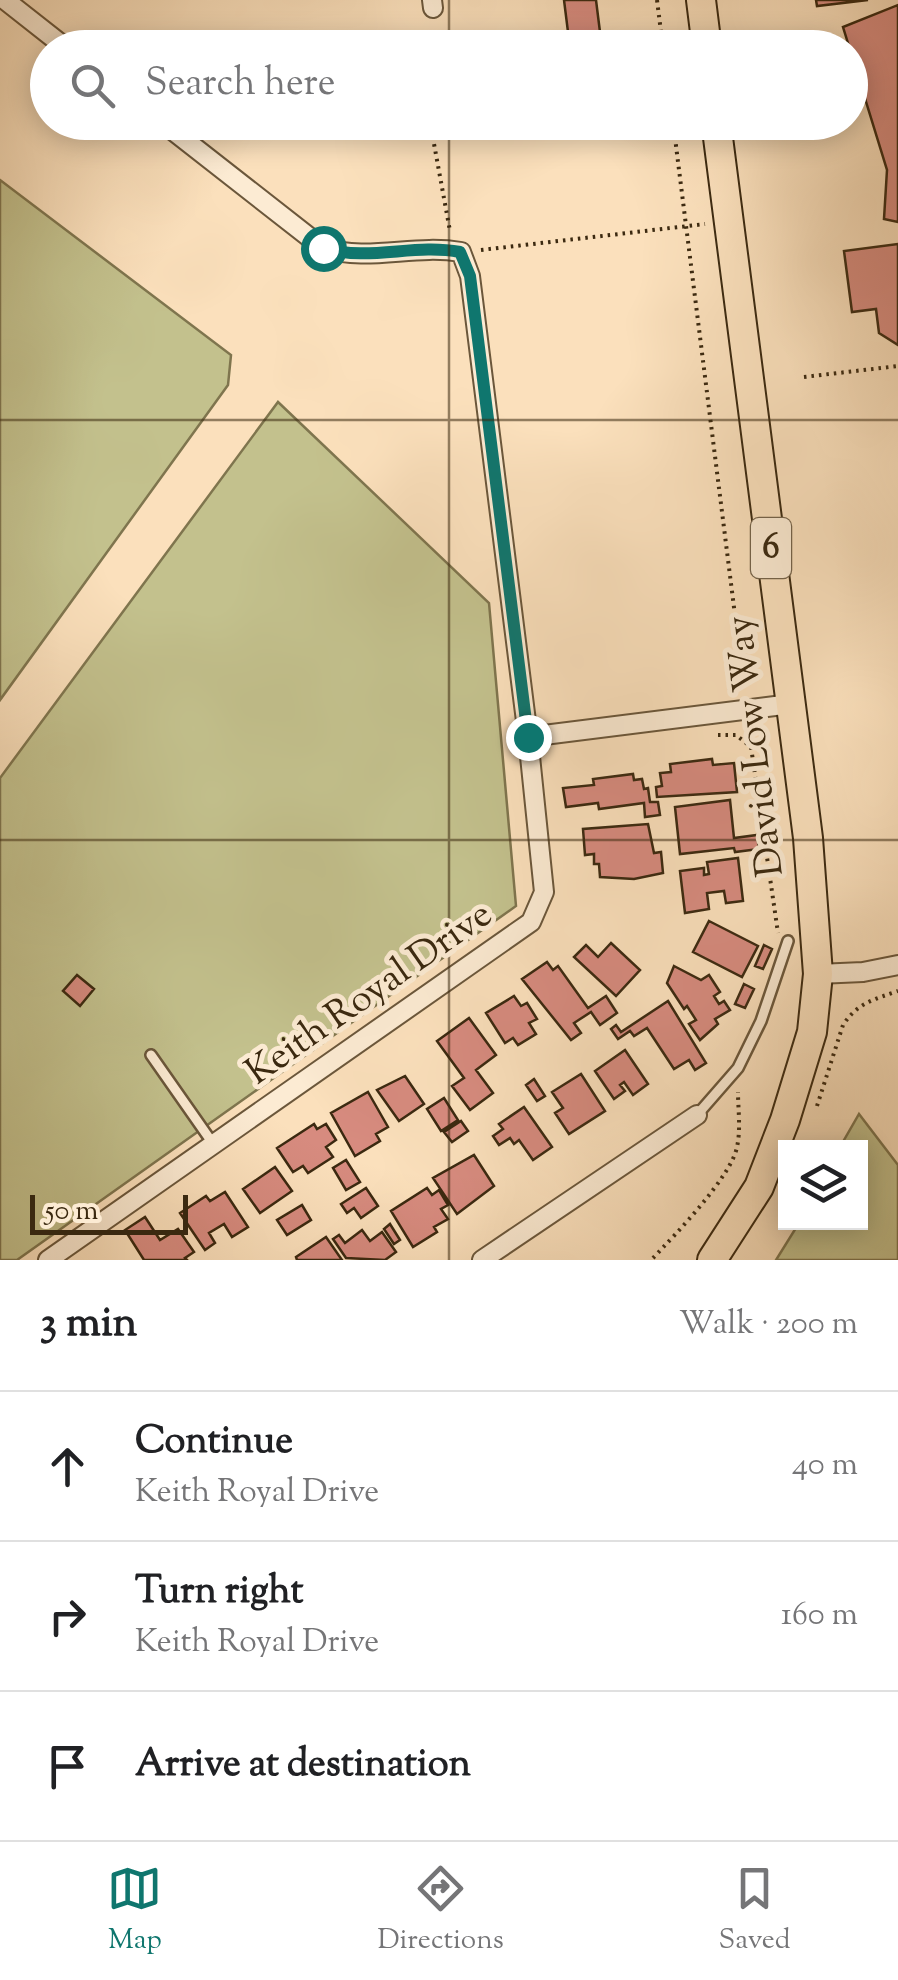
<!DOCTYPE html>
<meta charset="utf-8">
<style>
body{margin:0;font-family:"Sorts Mill Goudy",serif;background:#f2f2f2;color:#202124}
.controls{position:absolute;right:30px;bottom:30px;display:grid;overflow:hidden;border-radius:0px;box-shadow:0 5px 25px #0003}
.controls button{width:90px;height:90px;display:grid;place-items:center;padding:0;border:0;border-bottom:2px solid #e0e0e0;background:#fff;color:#202124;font:50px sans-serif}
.scale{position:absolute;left:30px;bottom:25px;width:158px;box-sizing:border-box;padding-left:10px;border:5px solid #3b2910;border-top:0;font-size:28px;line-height:35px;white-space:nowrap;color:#3b2910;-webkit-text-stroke:8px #fcebd3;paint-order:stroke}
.stop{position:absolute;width:30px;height:30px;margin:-22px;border:8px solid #0f766e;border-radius:50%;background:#fff}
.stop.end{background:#0f766e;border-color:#fff;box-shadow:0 2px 10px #0008}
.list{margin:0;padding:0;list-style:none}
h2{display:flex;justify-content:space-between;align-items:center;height:130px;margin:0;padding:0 40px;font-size:42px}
h2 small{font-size:32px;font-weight:400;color:#757577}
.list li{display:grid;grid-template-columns:65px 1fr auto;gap:30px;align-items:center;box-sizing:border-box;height:150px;padding:0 40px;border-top:2px solid #e0e0e0}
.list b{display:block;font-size:38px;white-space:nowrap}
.list p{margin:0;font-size:32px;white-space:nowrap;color:#757577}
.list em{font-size:32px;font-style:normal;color:#757577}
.icon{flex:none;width:55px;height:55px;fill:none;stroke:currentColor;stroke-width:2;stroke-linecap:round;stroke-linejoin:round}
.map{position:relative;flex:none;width:898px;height:1260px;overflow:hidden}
.search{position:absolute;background:#fff;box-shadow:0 5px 25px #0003;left:30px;right:30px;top:30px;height:110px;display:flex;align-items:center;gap:25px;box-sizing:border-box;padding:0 35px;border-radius:55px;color:#757577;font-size:38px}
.sheet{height:580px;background:#fff}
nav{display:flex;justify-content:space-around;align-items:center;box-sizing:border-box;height:140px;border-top:2px solid #e0e0e0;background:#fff;font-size:28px;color:#757577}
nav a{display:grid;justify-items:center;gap:5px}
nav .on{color:#0f766e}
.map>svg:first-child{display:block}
</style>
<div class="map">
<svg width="898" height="1260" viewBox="0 0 898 1260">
<rect width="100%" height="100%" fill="#fbe0bc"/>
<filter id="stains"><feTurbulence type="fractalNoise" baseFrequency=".002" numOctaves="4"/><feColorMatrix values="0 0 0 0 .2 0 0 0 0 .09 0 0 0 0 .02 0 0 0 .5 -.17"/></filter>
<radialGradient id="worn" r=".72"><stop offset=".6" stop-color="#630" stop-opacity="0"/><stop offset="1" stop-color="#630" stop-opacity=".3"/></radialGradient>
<path fill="#c3c18d" stroke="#7f754e" stroke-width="2.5" d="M0 180 231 355 228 385 0 700Z
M278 402 489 603 516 906 17 1260H0V778Z
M859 1114 898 1165V1260H776L799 1223 860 1222V1148L840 1147Z"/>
<path fill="#d78b7f" stroke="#3b2910" stroke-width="2.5" d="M564 0H596L602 48H570Z
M816 0H868L817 6Z
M898 5V222L884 219 887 170 843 27Z
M898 244V345L879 333 876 309 852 312 844 251Z
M712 759 713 765 734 763 737 792 657 797 656 787 662 786 660 773 671 772 670 764Z
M633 774 634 780 642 779 644 789 648 788 650 802H658L660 815 645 817 644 803 599 809 598 803 566 807 563 788 594 785 593 779Z
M730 800 734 838 757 835 759 849 735 852 734 848 680 854 675 807Z
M648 824 654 853 661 852 663 873 634 879 600 877 599 864H594V854L585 855 583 829Z
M738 858 743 901 726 903 724 891 707 893 709 909 685 913 680 871 704 868V875L709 874 707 862Z
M709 921 758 946 742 977 693 952Z
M611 943 640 970 616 996 574 957 586 945 598 957Z
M764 945 772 949 763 969 755 966Z
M547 962 553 970 558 966 588 1008 606 996 617 1013 600 1025 591 1012 574 1023 581 1033 571 1040 522 979Z
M674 966 701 980 709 975 720 992 714 996 719 1004 724 1001 730 1010 715 1019 718 1024 700 1040 689 1024 696 1020 687 1006 684 1009 667 983Z
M77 975 94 989 80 1006 63 991Z
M744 984 754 989 745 1008 735 1004Z
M514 996 521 1006 527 1003 537 1019 529 1023 536 1034 518 1045 513 1038 505 1043 486 1013Z
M668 1001 706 1063 695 1070 689 1060 674 1069 647 1028 634 1036 630 1031 618 1039 611 1029 616 1025 621 1032Z
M469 1018 496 1055 476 1070 493 1093 470 1110 452 1086 464 1078 437 1041Z
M625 1050 648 1084 633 1095 624 1082 620 1085 625 1091 614 1099 595 1071Z
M581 1074 605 1111 569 1134 555 1113 563 1108 552 1092Z
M405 1076 424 1104 399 1121 377 1090Z
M534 1079 545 1096 537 1101 526 1085Z
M368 1092 388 1127 376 1134 380 1141 355 1156 331 1113Z
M444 1098 458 1120 441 1131 427 1109Z
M524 1107 552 1147 533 1160 519 1140 514 1144 510 1138 499 1145 493 1136 503 1129 499 1124Z
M461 1121 468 1131 452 1142 444 1132Z
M314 1124 317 1129 326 1124 336 1140 326 1147 333 1157 308 1173 303 1166 293 1172 277 1148Z
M474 1155 494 1186 457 1214 433 1178Z
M346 1160 360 1182 346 1190 333 1168Z
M275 1167 292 1191 260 1213 243 1189Z
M366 1188 378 1206 361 1218 354 1208 347 1213 341 1204Z
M427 1188 432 1195 439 1190 448 1205 441 1209 448 1219 434 1227 437 1232 413 1247 391 1211Z
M225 1192 248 1227 232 1237 224 1224 209 1233 215 1243 205 1250 180 1213 206 1196 210 1201Z
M302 1205 311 1220 287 1235 277 1220Z
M145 1217 160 1240 178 1229 194 1252 185 1258 187 1260H144L125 1230Z
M390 1224 400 1240 394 1244 384 1229Z
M362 1230 370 1241 382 1232 396 1252 385 1260 346 1258 333 1239 339 1235 345 1243Z
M326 1237 342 1260H297L296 1257Z"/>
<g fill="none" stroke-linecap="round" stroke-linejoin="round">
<g stroke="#6b573b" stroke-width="14">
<path id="service" d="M151 1055 214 1145
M697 1115 738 1068 761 1021 788 941"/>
</g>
<g stroke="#6b573b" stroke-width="22">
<path id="minor" d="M5 0 66 48
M432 0 433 8
M528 737 791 704
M818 974 863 972 898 965
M48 1260 531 922 544 892 528 737 470 276 461 252C413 244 370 262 323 248L162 122
M482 1260 697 1115"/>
</g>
<g stroke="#3b2910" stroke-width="32">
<path id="primary" d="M701 0 707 48
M712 1260 759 1187 785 1120 812 1032 818 974 808 838 716 122"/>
</g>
<path stroke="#3b2910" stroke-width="4" stroke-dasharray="2.5 5" stroke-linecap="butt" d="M657 0 663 48
M420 48 427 27
M430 122 450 231
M673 122 743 679 726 692
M481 250 705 224
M804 377 898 366
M718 735H736L751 747 778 933
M817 1106 843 1025C857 1003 875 999 898 991
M653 1258C675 1235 731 1177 737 1147 741 1129 738 1109 738 1092"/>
<use href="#service" stroke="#fcebd3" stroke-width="9"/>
<use href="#minor" stroke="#fcebd3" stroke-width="18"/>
<use href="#primary" stroke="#fbe0bc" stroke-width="28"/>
</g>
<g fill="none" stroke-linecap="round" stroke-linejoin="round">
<path stroke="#0f766e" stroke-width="12" d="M323 248C370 262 413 243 460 252L470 276 528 737"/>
</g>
<path fill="none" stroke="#3b2910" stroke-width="2.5" stroke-opacity="0.55" d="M449 0V48M449 122V1260M0 420H898M0 840H898"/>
<g text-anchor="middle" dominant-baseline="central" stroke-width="10" stroke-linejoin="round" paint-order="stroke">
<rect fill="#fcebd3" stroke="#75634a" stroke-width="2.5" x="751" y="518" width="40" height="60" rx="8"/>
<g font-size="35" font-weight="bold" fill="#3b2910">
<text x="771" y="548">6</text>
</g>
<g font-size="38" fill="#3b2910" stroke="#fcebd3">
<text transform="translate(757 746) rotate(-97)">David Low Way</text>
<text transform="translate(370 995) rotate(-35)">Keith Royal Drive</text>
</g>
</g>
<rect width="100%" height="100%" filter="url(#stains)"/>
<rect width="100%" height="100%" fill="url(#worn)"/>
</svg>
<div class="controls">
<button><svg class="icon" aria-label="layers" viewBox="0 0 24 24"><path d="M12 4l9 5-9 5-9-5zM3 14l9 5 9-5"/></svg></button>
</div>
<div class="scale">50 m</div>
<div class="stop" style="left:323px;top:248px"></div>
<div class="stop end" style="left:528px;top:737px"></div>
<div class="search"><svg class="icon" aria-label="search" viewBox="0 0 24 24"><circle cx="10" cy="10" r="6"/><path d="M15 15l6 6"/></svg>Search here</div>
</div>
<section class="sheet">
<h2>3 min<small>Walk · 200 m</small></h2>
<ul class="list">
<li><svg class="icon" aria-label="ahead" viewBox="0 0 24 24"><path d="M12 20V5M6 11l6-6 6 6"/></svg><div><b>Continue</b><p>Keith Royal Drive</p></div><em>40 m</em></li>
<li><svg class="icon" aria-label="right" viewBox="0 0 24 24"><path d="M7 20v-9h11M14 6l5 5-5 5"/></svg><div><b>Turn right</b><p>Keith Royal Drive</p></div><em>160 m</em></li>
<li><svg class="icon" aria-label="arrive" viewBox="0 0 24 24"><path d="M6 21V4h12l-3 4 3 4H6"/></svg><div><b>Arrive at destination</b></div></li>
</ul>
</section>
<nav>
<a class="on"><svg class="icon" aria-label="map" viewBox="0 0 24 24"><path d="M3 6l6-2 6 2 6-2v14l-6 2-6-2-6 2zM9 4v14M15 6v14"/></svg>Map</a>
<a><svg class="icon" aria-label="directions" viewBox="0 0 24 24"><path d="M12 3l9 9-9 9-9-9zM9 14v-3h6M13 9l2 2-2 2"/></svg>Directions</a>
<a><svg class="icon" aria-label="saved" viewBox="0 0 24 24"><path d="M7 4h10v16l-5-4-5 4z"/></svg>Saved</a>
</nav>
